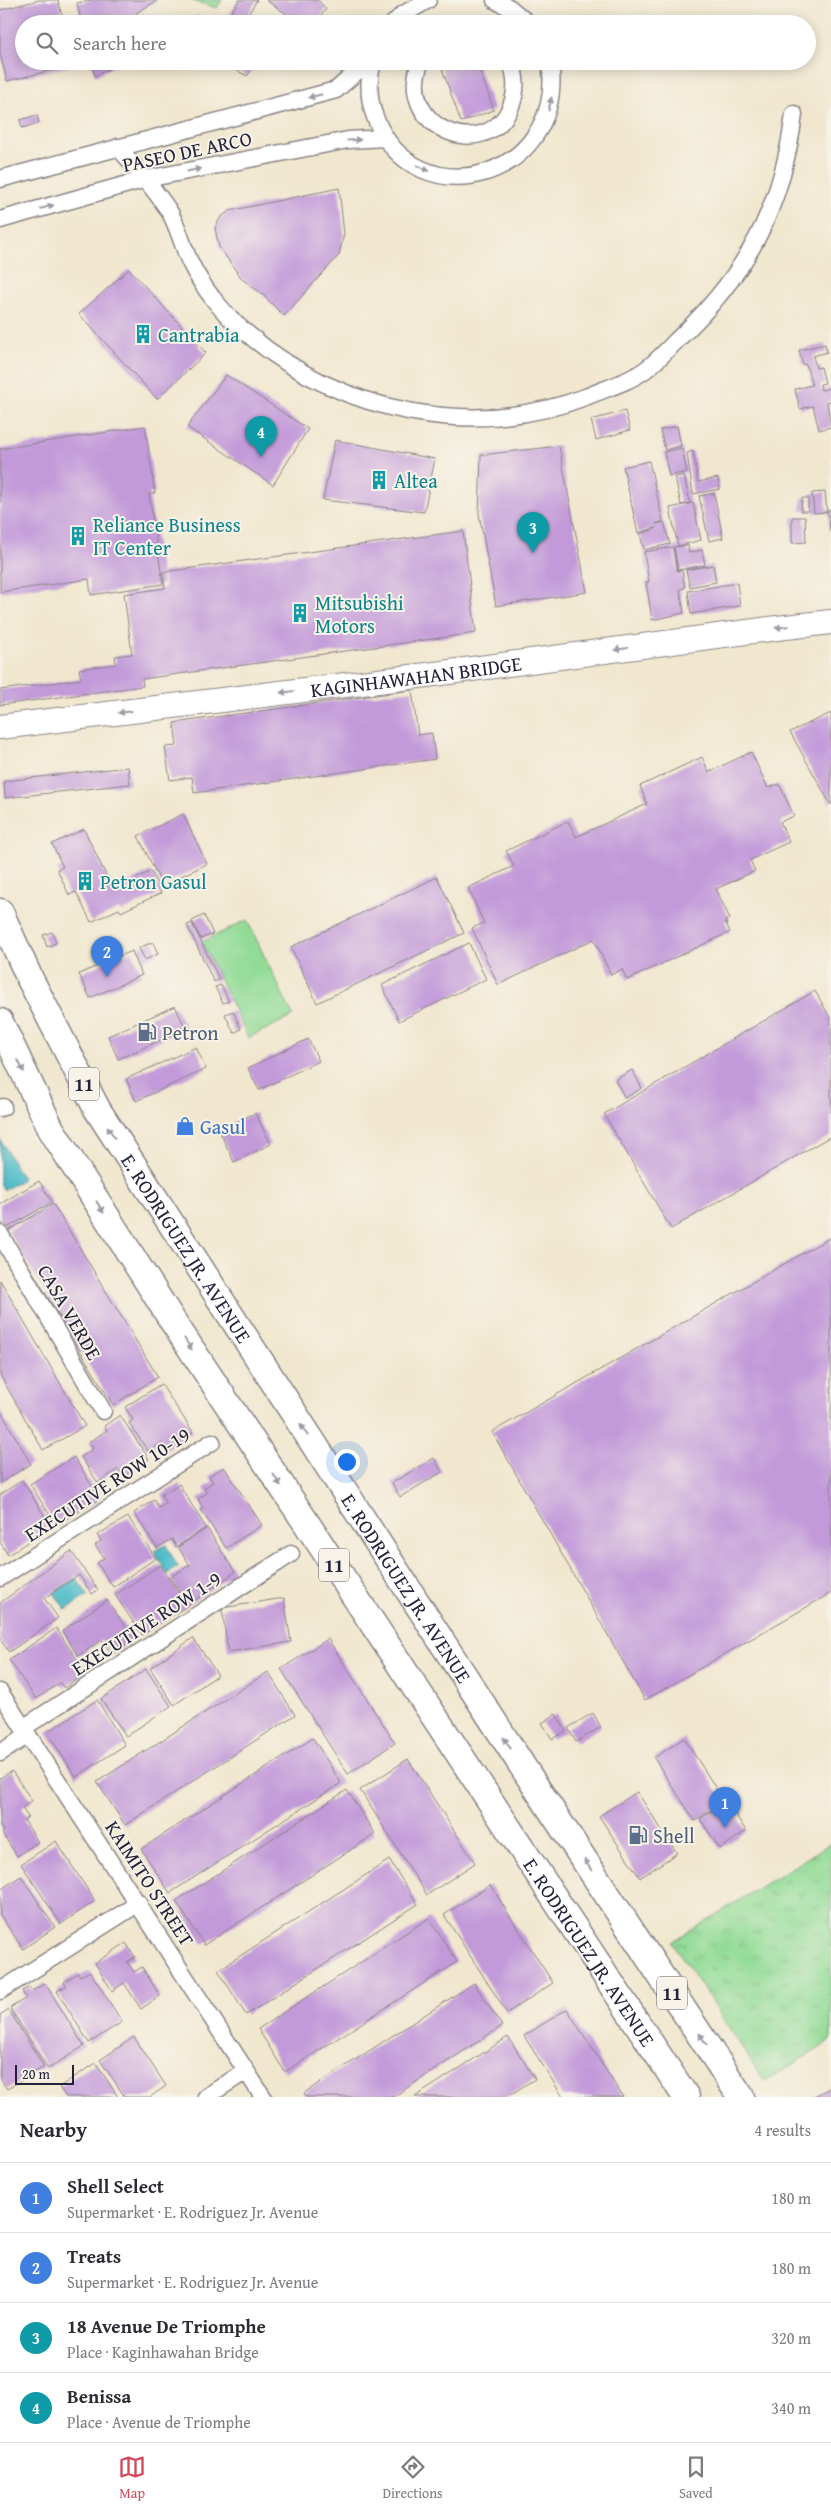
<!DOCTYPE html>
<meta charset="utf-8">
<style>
body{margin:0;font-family:"Gentium Book Plus",serif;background:#f2f2f3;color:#2b2b33}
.scale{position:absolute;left:15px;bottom:12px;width:59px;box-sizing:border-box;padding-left:5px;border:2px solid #22223b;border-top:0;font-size:14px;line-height:18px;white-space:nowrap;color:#22223b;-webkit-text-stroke:4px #f7f3e8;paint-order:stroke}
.you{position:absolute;left:346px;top:1461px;width:18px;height:18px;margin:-12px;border:4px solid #fff;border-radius:50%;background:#1a73e8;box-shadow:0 0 0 8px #1a73e833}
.badge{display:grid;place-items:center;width:32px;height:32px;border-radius:50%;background:#d1495b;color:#fff;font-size:16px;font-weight:700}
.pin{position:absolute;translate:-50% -41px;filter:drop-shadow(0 1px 2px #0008)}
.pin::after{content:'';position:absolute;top:26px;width:18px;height:15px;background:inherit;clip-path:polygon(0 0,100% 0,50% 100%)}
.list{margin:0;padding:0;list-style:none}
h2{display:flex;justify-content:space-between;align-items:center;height:65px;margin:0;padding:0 20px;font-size:21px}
h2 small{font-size:16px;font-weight:400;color:#7c7c81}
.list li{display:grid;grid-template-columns:32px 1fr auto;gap:15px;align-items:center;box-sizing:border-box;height:70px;padding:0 20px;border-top:1px solid #e1e1e2}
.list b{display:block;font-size:19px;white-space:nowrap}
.list p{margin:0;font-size:16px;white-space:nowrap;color:#7c7c81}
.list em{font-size:16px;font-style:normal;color:#7c7c81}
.icon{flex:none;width:28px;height:28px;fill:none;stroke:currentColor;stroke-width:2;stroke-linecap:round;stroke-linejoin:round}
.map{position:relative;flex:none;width:831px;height:2097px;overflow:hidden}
.search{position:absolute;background:#fff;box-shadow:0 2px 12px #0003;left:15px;right:15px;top:15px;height:55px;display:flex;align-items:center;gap:12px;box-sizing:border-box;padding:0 18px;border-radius:28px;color:#7c7c81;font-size:19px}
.sheet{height:345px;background:#fff}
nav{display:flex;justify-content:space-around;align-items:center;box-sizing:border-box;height:70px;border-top:1px solid #e1e1e2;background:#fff;font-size:14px;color:#7c7c81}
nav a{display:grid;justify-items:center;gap:2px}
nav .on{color:#d1495b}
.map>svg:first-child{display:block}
</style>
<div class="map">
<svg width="831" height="2097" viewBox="0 0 831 2097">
<defs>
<pattern id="grass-tufts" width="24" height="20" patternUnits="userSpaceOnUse" patternTransform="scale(1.25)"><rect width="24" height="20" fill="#91db96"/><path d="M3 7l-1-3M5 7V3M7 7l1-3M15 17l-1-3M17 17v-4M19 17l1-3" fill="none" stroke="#7dbc82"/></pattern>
</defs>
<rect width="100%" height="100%" fill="#f7f3e8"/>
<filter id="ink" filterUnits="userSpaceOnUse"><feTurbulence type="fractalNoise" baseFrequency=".02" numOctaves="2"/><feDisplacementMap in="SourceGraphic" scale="10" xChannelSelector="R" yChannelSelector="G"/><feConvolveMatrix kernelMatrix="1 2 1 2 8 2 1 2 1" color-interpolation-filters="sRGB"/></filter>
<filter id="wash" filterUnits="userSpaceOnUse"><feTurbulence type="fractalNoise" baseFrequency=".0096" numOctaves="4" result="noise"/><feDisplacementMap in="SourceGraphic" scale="20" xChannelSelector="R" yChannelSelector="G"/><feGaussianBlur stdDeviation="1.12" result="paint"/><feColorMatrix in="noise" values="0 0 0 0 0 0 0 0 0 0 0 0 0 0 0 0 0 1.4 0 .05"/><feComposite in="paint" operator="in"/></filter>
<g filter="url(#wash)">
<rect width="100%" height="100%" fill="#f1e7cf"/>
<path fill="url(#grass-tufts)" stroke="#5a7e68" d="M831 1843V2041L765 2082 672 1942Z"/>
<path fill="#91db96" stroke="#5a7e68" d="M190 0H222L217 8Z
M247 920 293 1016 248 1038 202 942Z"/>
<path fill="#4dbbc7" stroke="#386e81" d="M0 1139 23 1179 4 1190 0 1183Z
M166 1545 178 1567 167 1574 154 1551Z
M76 1578 88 1595 66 1610 54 1593Z"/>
<g id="blocks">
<path fill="#c29ad9" d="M39 0H58L64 24H24V61H73L74 65 7 81 0 53V10Z
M158 0 136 13 140 24H82L77 3 91 0Z
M239 0H257L242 24H193L195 16 226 20Z
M266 0H318L326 9 315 24H292L283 18 287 14Z
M91 61H124L95 76Z
M219 61H258L247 76Z
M444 61H476L494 110 461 122 440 63Z
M37 115 39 123 22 128 20 120Z
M339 188 344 234 339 255 284 316 262 294 242 279 219 247 215 228 220 218 229 211Z
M129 269 206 353 157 399 79 314Z
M825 344 827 352 813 356 816 368 821 367 825 383 820 384 821 390 831 388V401L827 402 831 427 819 430 813 406 800 409 795 389 812 385 806 364 803 365 799 350Z
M226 375 308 429 273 485 187 427Z
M625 411 630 430 596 440 591 420Z
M145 426 155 493 149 494 163 584 91 595 89 579 0 592V449Z
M677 426 681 446 665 450 660 430Z
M335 440 435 459 424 512 323 500Z
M559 446 587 592 496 606 479 514 481 455Z
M682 448 687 472 669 476 664 452Z
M693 451 698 482 718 478 720 489 693 494 687 453Z
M649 461 663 521 656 524 664 522 670 544 644 550 640 534 657 528 638 533 623 467Z
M684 475 690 503 681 505 675 477Z
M825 492 827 512 814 513 812 493Z
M714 493 723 538 709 541 699 496Z
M802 498H808V511H801Z
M693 503 701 540 678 546 670 508Z
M828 510H831V531H830Z
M792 517H805L806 542 792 543Z
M463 531 476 633 142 679 143 686 0 705V690L81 679 79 669 116 664 115 656 132 654 124 594 165 588 163 572Z
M688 545 689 553 702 550 705 565 678 570 674 547Z
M673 547 677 571 682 570 685 588 680 589 684 613 652 620 646 582H649L644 552Z
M713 565 716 582 690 587 686 570Z
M737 583 740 606 691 614 688 591Z
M412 690 418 735 432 733 435 759 194 793 192 777 170 780 165 747 177 746 174 723Z
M831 713V805L790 732Z
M751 752 768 788 779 784 794 816 780 822 789 842 750 860 755 871 716 889 730 919 725 921 730 932 627 980 622 969 611 975 594 939 498 985 472 928 484 923 468 888 514 866 506 851 568 821 576 837 647 804 640 786 702 757 709 772Z
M128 767 130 784 5 798 4 781Z
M183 814 207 864 162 885 138 836Z
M84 829 113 890 151 871 161 893 121 912 119 909 91 922 76 892 69 895 57 869 63 867 52 844Z
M437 877 464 933 317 1003 291 947Z
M204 915 213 934 201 939 192 921Z
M192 923 219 979 214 982 187 925Z
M52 932 56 943 47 947 43 935Z
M153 942 158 954 145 960 139 948Z
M469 943 486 979 399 1021 382 985Z
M132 951 142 975 90 998 79 974Z
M221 985 229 1001 223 1003 215 987Z
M815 991 831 1019V1136L671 1229 604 1114Z
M175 1006 186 1029 118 1059 108 1036Z
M233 1011 241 1029 234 1033 225 1014Z
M308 1039 319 1061 259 1090 248 1068Z
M196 1047 206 1069 136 1101 126 1079Z
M632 1070 642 1088 625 1098 615 1080Z
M255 1113 271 1144 234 1162 219 1130Z
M39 1181 52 1202 5 1229 0 1220V1204Z
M53 1204 158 1377 113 1405 8 1231Z
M831 1237V1593L645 1700 492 1432Z
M0 1280 85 1426 43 1450 0 1375Z
M161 1384 193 1432 165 1450 161 1443 148 1451 129 1423 133 1420 125 1407Z
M0 1410 31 1464 0 1483Z
M120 1415 149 1459 123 1477 118 1469 98 1483 81 1457 93 1449 89 1442 107 1430 104 1426Z
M74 1457 100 1499 56 1525 30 1484Z
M434 1458 442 1472 400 1497 392 1483Z
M224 1467 262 1525 226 1548 201 1510 203 1508 198 1499 207 1493 204 1488 213 1482 209 1476Z
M22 1480 49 1523 30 1536 32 1539 8 1555 0 1542V1495Z
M179 1484 206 1528 176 1547 172 1539 157 1548 134 1513 154 1500 159 1508 166 1503 161 1495Z
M128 1517 156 1558 113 1587 97 1563 104 1558 95 1545 101 1541 97 1535Z
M207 1528 235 1572 188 1605 170 1577 190 1565 178 1547Z
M71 1551 98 1590 92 1594 79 1575 44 1598 58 1618 9 1652 0 1639V1603Z
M160 1565 187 1606 142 1635 115 1595Z
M284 1598 291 1642 228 1652 222 1608Z
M107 1600 134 1639 112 1654 102 1640 78 1656 62 1631Z
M56 1628 86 1673 64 1688 60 1683 36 1699 9 1660Z
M193 1638 218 1675 174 1705 150 1668Z
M328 1639 395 1743 348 1774 281 1669Z
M146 1669 171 1706 126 1736 101 1699Z
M268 1672 295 1715 125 1825 97 1782Z
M97 1700 125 1745 76 1777 47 1732Z
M593 1713 601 1727 576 1742 568 1728Z
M556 1714 566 1731 552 1739 542 1723Z
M313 1738 341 1783 170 1893 141 1849Z
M684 1738 724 1801 695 1821 654 1758Z
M408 1759 475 1863 427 1895 360 1790Z
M12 1771 32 1801 22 1808 28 1817 24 1820 38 1842 17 1856 2 1833 4 1832 0 1826V1778Z
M347 1790 375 1834 204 1945 176 1901Z
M637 1792 677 1853 640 1878 599 1816Z
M727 1801 746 1831 720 1849 700 1819Z
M56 1841 95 1901 61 1924 21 1864Z
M389 1860 418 1904 246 2015 218 1970Z
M21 1876 55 1927 23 1949 0 1915V1890Z
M490 1885 553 1983 507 2013 444 1915Z
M429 1918 457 1962 285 2072 258 2029Z
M126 1943 135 1957 127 1962 134 1972 142 1967 160 1996 141 2009 124 1983 112 1991 95 1963Z
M90 1971 122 2022 89 2043 57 1991 66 1986 64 1982 78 1973 80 1976Z
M45 1983 84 2046 48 2069 10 2008 26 1998 22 1991 29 1987 32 1991Z
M474 1983 502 2026 393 2097H306L304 2093Z
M567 2009 623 2097H563L524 2036Z
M9 2010 44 2067 7 2089 0 2078V2016Z
M134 2037 166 2086 150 2097H125L100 2060Z
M508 2037 535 2079 506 2097H415Z
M96 2063 118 2097H66L59 2087Z
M831 2087V2097H813Z"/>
</g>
</g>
<g filter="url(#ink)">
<use href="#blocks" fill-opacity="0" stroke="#8a8485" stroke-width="1"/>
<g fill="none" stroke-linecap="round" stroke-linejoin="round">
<g stroke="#8a8485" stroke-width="19">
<path id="street" d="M495 0 510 8 529 24
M393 24 402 15 428 0
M373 61C368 80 368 99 375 117 415 222 568 179 550 61
M421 61C393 128 487 165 511 106 517 91 517 76 510 61
M118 147C136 168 154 188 169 211 178 226 182 244 189 260 202 288 225 316 249 335 343 414 474 440 588 396 607 388 629 382 645 370 657 361 667 350 677 340 746 275 782 209 794 114
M0 179 336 90 369 61
M0 220 146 179 348 140 386 138
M0 1108 3 1107
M0 1234 103 1411
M0 1578 212 1442
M0 1692 263 2097
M23 1728 291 1554
M0 1753 28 1735
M0 1991 139 1903
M206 2097 246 2071"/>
</g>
<g stroke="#8a8485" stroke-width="26">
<g id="secondary">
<path id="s1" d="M0 727 427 675 777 628 831 622"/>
</g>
</g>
<g stroke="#8a8485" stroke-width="29">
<g id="primary">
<path id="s2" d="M0 912 29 977 97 1109 534 1784 741 2097"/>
<path id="s3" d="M0 1022 51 1129 172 1320 686 2097"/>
</g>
</g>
<use href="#street" stroke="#fff" stroke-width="16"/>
<use href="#secondary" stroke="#fff" stroke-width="24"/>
<use href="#primary" stroke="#fff" stroke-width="26"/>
</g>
<defs><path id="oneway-solid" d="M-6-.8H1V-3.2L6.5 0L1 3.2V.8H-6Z" transform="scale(1.25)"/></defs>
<g fill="#9c9ca7">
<use href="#oneway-solid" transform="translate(315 96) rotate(166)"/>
<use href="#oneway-solid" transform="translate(550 104) rotate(-77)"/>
<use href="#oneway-solid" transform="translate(354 140) rotate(-4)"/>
<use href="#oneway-solid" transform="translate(423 168) rotate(24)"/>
<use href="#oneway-solid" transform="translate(194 170) rotate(-11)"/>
<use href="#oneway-solid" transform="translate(47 207) rotate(-16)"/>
<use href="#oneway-solid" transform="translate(782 627) rotate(173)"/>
<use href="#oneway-solid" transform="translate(621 649) rotate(172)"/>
<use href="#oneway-solid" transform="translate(287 692) rotate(173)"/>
<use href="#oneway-solid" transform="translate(125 712) rotate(173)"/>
<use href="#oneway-solid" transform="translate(21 1066) rotate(65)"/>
<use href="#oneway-solid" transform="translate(111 1132) rotate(-123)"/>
<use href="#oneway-solid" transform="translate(100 1207) rotate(58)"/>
<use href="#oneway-solid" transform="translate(188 1344) rotate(57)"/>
<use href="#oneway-solid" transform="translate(304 1430) rotate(-123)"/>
<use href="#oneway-solid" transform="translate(277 1480) rotate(57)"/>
<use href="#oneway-solid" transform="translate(507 1743) rotate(-123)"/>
<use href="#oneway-solid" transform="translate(588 1865) rotate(-123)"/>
<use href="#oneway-solid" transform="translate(703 2039) rotate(-123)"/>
</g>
</g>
<defs>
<g id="building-bare" transform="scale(1.5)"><path d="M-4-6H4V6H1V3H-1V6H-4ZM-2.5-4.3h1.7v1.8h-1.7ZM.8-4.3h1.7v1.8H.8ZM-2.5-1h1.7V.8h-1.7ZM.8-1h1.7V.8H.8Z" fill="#0f9aa8" stroke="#f7f3e8" stroke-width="2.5" paint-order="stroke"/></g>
<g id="fuel-bare" transform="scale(1.5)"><path d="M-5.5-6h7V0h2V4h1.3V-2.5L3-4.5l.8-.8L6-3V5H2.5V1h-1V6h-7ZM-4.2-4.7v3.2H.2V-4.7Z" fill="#5c6f8a" stroke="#f7f3e8" stroke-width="2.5" paint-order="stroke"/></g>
<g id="shop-bare" transform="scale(1.5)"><path d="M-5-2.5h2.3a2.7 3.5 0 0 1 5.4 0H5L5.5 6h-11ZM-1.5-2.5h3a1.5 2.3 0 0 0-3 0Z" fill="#3f7fe0" stroke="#f7f3e8" stroke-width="2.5" paint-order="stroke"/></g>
</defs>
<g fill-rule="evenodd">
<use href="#building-bare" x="143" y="334"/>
<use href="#building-bare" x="379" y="480"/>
<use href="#building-bare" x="78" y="536"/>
<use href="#building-bare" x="300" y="613"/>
<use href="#building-bare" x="85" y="881"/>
<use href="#fuel-bare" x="147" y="1032"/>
<use href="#shop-bare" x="185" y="1126"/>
<use href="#fuel-bare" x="638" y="1835"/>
</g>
<g text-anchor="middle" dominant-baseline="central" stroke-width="4" stroke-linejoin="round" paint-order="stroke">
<g fill="#f7f3e8" stroke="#62616f" stroke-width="1">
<rect x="69" y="1067.5" width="30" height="33" rx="4"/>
<rect x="319" y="1548.5" width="30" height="33" rx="4"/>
<rect x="657" y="1976.5" width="30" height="33" rx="4"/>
</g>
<g font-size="19" font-weight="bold" fill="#22223b">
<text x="84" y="1084">11</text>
<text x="334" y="1565">11</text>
<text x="672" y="1993">11</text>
</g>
<g font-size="20" fill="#22223b" stroke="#f7f3e8">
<text transform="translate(187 151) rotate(-12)">PASEO DE ARCO</text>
<text stroke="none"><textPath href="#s1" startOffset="419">KAGINHAWAHAN BRIDGE</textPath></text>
<text stroke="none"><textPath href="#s2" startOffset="385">E. RODRIGUEZ JR. AVENUE</textPath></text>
<text transform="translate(70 1312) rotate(60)">CASA VERDE</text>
<text transform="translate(107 1484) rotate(-33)">EXECUTIVE ROW 10-19</text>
<text stroke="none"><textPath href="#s2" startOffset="790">E. RODRIGUEZ JR. AVENUE</textPath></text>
<text transform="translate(146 1623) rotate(-33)">EXECUTIVE ROW 1-9</text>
<text transform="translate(150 1883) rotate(57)">KAIMITO STREET</text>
<text stroke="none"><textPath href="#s3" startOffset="1102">E. RODRIGUEZ JR. AVENUE</textPath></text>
</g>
<g font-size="20" fill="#0d838f" stroke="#f7f3e8" text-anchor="start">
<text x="158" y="334">Cantrabia</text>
<text x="394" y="480">Altea</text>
<text x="93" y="524">Reliance Business<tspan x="93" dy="23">IT Center</tspan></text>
<text x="315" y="602">Mitsubishi<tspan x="315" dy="23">Motors</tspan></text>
<text x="100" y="881">Petron Gasul</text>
</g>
<g font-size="20" fill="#4e5e75" stroke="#f7f3e8" text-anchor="start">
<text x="162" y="1032">Petron</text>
<text x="653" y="1835">Shell</text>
</g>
<g font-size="20" fill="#366cbe" stroke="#f7f3e8" text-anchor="start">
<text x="200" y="1126">Gasul</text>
</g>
</g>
</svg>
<div class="scale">20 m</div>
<div class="you"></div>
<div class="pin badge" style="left:725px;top:1828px;background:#3f7fe0">1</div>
<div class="pin badge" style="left:107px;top:977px;background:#3f7fe0">2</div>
<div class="pin badge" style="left:533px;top:553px;background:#0f9aa8">3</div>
<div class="pin badge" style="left:261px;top:457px;background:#0f9aa8">4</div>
<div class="search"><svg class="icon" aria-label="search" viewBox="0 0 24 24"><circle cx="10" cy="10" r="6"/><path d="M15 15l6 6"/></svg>Search here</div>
</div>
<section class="sheet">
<h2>Nearby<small>4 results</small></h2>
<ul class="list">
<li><span class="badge" style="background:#3f7fe0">1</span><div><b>Shell Select</b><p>Supermarket · E. Rodriguez Jr. Avenue</p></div><em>180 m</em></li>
<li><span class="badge" style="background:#3f7fe0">2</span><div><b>Treats</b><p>Supermarket · E. Rodriguez Jr. Avenue</p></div><em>180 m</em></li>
<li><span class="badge" style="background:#0f9aa8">3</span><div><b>18 Avenue De Triomphe</b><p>Place · Kaginhawahan Bridge</p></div><em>320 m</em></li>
<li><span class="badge" style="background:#0f9aa8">4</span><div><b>Benissa</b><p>Place · Avenue de Triomphe</p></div><em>340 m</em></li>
</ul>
</section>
<nav>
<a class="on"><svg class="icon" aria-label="map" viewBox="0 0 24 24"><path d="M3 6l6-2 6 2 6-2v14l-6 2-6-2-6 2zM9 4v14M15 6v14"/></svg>Map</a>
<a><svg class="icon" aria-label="directions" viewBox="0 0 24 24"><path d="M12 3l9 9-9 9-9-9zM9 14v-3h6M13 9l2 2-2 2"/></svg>Directions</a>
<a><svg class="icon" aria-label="saved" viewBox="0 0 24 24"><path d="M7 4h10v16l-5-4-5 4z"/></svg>Saved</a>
</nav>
